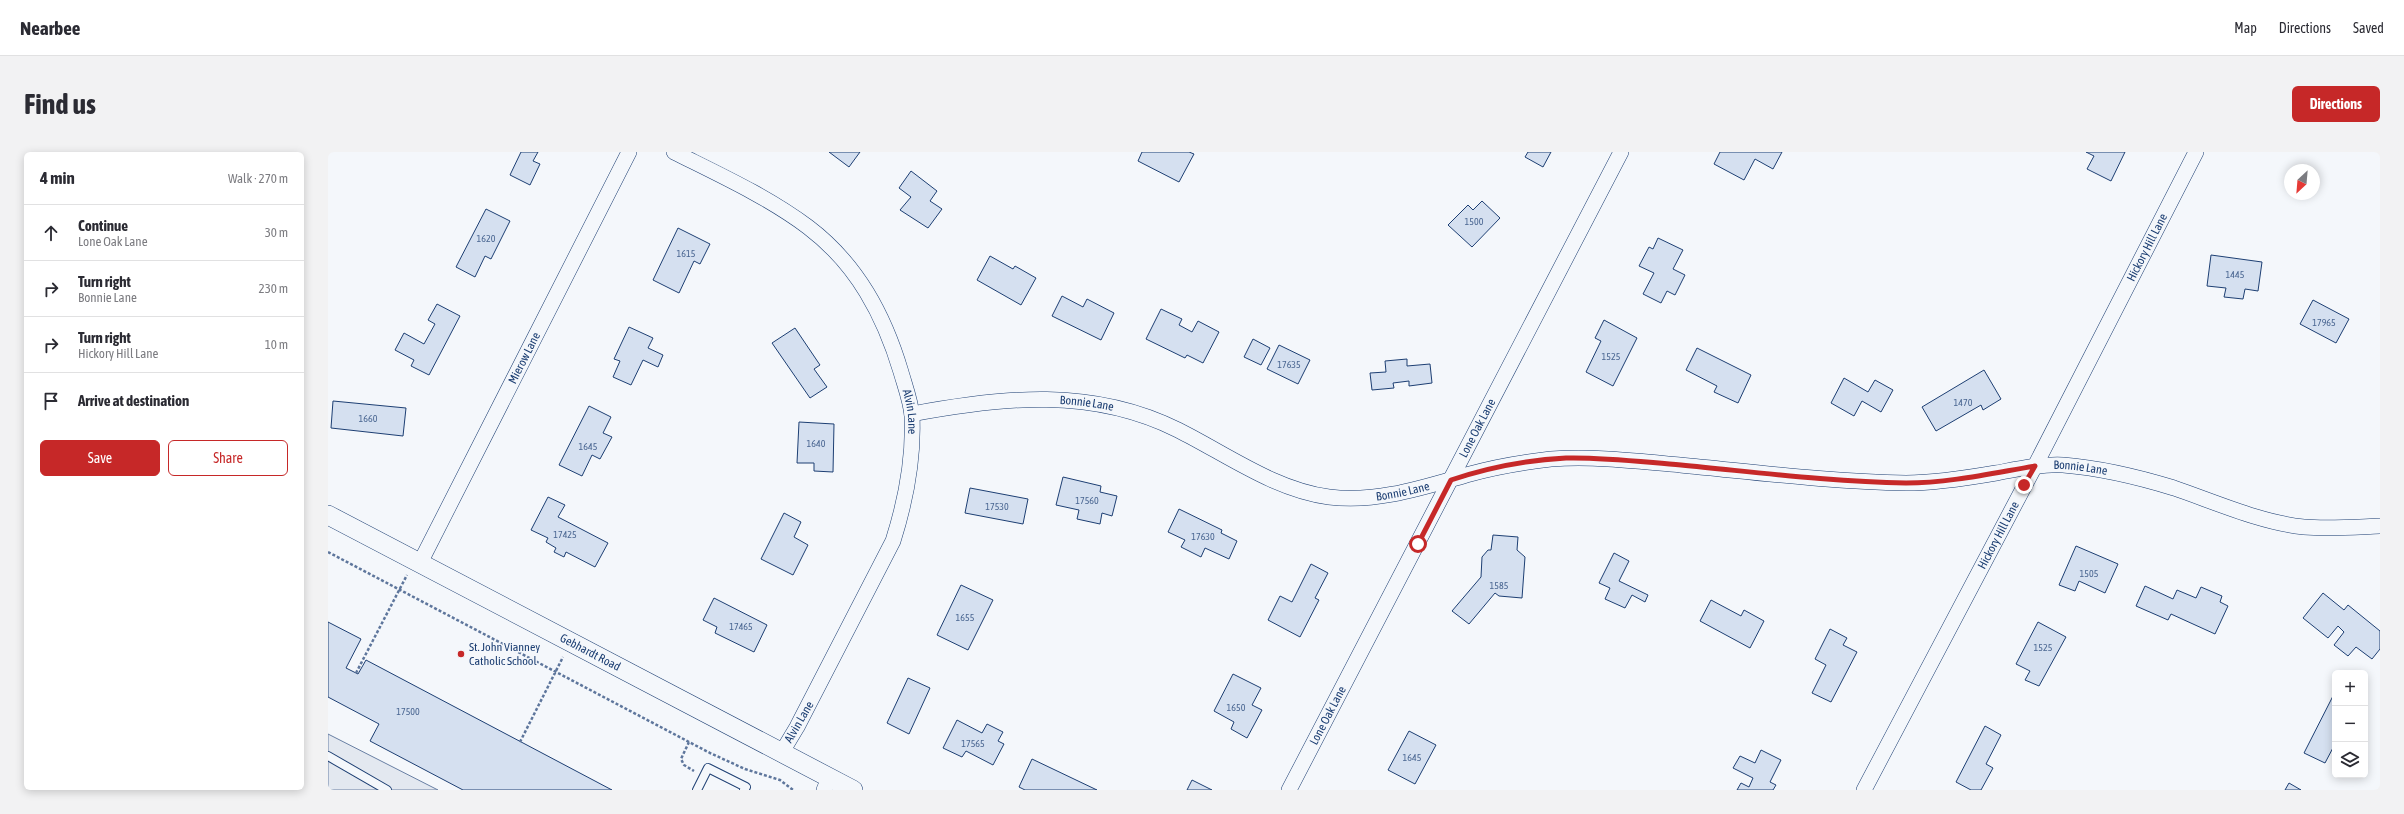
<!DOCTYPE html>
<meta charset="utf-8">
<style>
body{margin:0;font-family:"Asap Condensed",sans-serif;background:#f2f2f3;color:#2b2b33}
.controls{position:absolute;right:12px;bottom:12px;display:grid;overflow:hidden;border-radius:6px;box-shadow:0 2px 10px #0003}
.controls button{width:36px;height:36px;display:grid;place-items:center;padding:0;border:0;border-bottom:1px solid #e1e1e2;background:#fff;color:#2b2b33;font:20px sans-serif}
.compass{position:absolute;left:1956px;top:12px;width:36px;height:36px;border-radius:50%;background:#fff;box-shadow:0 2px 10px #0003;rotate:206deg}
.stop{position:absolute;width:12px;height:12px;margin:-9px;border:3px solid #c62828;border-radius:50%;background:#fff}
.stop.end{background:#c62828;border-color:#fff;box-shadow:0 1px 4px #0008}
.list{margin:0;padding:0;list-style:none}
h2{display:flex;justify-content:space-between;align-items:center;height:52px;margin:0;padding:0 16px;font-size:17px}
h2 small{font-size:13px;font-weight:400;color:#7c7c81}
.list li{display:grid;grid-template-columns:26px 1fr auto;gap:12px;align-items:center;box-sizing:border-box;height:56px;padding:0 16px;border-top:1px solid #e1e1e2}
.list b{display:block;font-size:15px;white-space:nowrap}
.list p{margin:0;font-size:13px;white-space:nowrap;color:#7c7c81}
.list em{font-size:13px;font-style:normal;color:#7c7c81}
.actions{display:flex;gap:8px;padding:12px 16px}
.actions a{flex:1;padding:9px 0;border:1px solid #c62828;border-radius:6px;text-align:center;font-size:14px;color:#c62828}
.actions .main{background:#c62828;color:#fff}
.icon{flex:none;width:22px;height:22px;fill:none;stroke:currentColor;stroke-width:2;stroke-linecap:round;stroke-linejoin:round}
.map{position:relative;flex:none;width:2052px;height:638px;overflow:hidden;border-radius:6px}
header{display:flex;align-items:center;gap:24px;box-sizing:border-box;height:56px;padding:0 20px;background:#fff;border-bottom:1px solid #e1e1e2}
header strong{font-size:19px}
nav{display:flex;gap:22px;margin-inline-start:auto;font-size:14px}
.intro{display:flex;align-items:center;justify-content:space-between;box-sizing:border-box;height:96px;padding:0 24px}
h1{margin:0;font-size:28px}
.button{padding:10px 18px;border-radius:6px;background:#c62828;color:#fff;font-size:14px;font-weight:700}
main{display:flex;gap:24px;padding:0 24px}
aside{flex:1;background:#fff;border-radius:6px;box-shadow:0 2px 10px #0003}
.map>svg:first-child{display:block}
</style>
<header>
<strong>Nearbee</strong>
<nav><a>Map</a><a>Directions</a><a>Saved</a></nav>
</header>
<div class="intro"><h1>Find us</h1><a class="button">Directions</a></div>
<main>
<aside>
<h2>4 min<small>Walk · 270 m</small></h2>
<ul class="list">
<li><svg class="icon" aria-label="ahead" viewBox="0 0 24 24"><path d="M12 20V5M6 11l6-6 6 6"/></svg><div><b>Continue</b><p>Lone Oak Lane</p></div><em>30 m</em></li>
<li><svg class="icon" aria-label="right" viewBox="0 0 24 24"><path d="M7 20v-9h11M14 6l5 5-5 5"/></svg><div><b>Turn right</b><p>Bonnie Lane</p></div><em>230 m</em></li>
<li><svg class="icon" aria-label="right" viewBox="0 0 24 24"><path d="M7 20v-9h11M14 6l5 5-5 5"/></svg><div><b>Turn right</b><p>Hickory Hill Lane</p></div><em>10 m</em></li>
<li><svg class="icon" aria-label="arrive" viewBox="0 0 24 24"><path d="M6 21V4h12l-3 4 3 4H6"/></svg><div><b>Arrive at destination</b></div></li>
</ul>
<div class="actions"><a class="main">Save</a><a>Share</a></div>
</aside>
<div class="map">
<svg width="2052" height="638" viewBox="0 0 2052 638">
<rect width="100%" height="100%" fill="#f4f7fb"/>
<path fill="#e3e8f0" stroke="#687fa3" d="M0 582 110 638H0Z"/>
<path fill="#d5e0f0" stroke="#1d3f73" d="M193 0H210L205 9 212 12 202 33 182 23Z
M501 0H532L521 15Z
M814 0H861L866 2 851 30 810 9Z
M1200 0H1223L1215 15 1197 5Z
M1392 0H1454L1445 17 1427 7 1416 28 1386 12Z
M1758 0H1797L1783 29 1759 17 1766 4Z
M583 19 609 39 602 49 614 57 600 76 572 58 583 45 571 36Z
M1154 49 1172 66 1144 95 1120 73 1140 53 1145 58Z
M158 57 182 69 163 107 157 104 147 125 128 115Z
M350 76 382 92 372 112 366 109 351 141 325 128Z
M1330 86 1355 98 1345 117 1357 123 1347 143 1339 139 1333 151 1315 142 1326 121 1311 114 1321 95 1325 97Z
M1883 103 1934 110 1930 139 1917 137 1915 147 1896 145 1898 136 1879 134Z
M662 104 685 117 687 114 708 126 693 153 649 128Z
M734 144 755 155 759 147 786 161 773 188 724 164Z
M1985 148 2021 167 2008 191 1972 172Z
M109 152 132 164 101 223 83 214 86 208 67 198 76 181 96 192 107 172 100 168Z
M833 157 854 167 851 173 864 180 870 169 891 180 875 211 859 203 857 206 818 187Z
M1276 168 1309 186 1285 234 1258 220 1273 189 1267 186Z
M301 175 325 186 320 196 335 203 330 215 315 208 303 233 285 225 292 209 286 207Z
M467 176 492 213 486 217 499 235 482 246 444 191Z
M925 187 942 196 933 213 916 205Z
M951 193 982 208 970 232 939 217Z
M1369 196 1423 223 1410 251 1386 240 1389 234 1358 218Z
M1079 207V214L1102 212 1104 231 1081 234V229L1065 231 1066 236 1044 238 1042 221 1058 220 1057 209Z
M1656 218 1673 247 1655 258 1653 253 1608 279 1594 255Z
M1516 226 1540 240 1547 228 1565 238 1553 260 1534 249 1526 264 1503 251Z
M5 249 78 256 75 284 3 276Z
M261 254 283 265 275 281 284 285 272 307 264 303 254 324 231 313Z
M471 270 506 272 505 320 486 319V311H469Z
M735 325 773 334 772 340 789 344 784 364 774 361 772 372 749 367 751 358 728 353Z
M642 336 700 347 695 372 637 361Z
M220 345 237 353 230 365 280 391 267 415 238 400 236 405 226 400 228 396 218 390 220 386 203 378Z
M851 357 894 378 893 381 909 389 901 407 877 396 873 405 853 395 857 388 840 380Z
M456 361 473 370 466 385 480 393 465 423 433 407Z
M1165 383 1190 385 1189 398 1197 405 1194 446 1171 444 1167 441 1141 472 1124 459 1153 425 1154 405 1160 398H1163Z
M1748 394 1790 412 1777 441 1751 429 1747 439 1731 433Z
M1286 401 1301 409 1291 429 1320 443 1317 450 1304 443 1297 456 1277 447 1282 436 1271 431Z
M983 412 1000 421 987 446 991 448 972 485 940 468 952 444 964 450Z
M633 433 665 448 640 498 609 483Z
M1817 434 1845 447 1849 438 1868 446 1873 435 1894 444 1892 450 1900 454 1887 482 1843 462 1840 468 1808 454Z
M1995 441 2016 458 2020 453 2052 479V497L2044 507 2028 495 2020 504 2006 493 2016 480 2010 474 2000 486 1975 466Z
M386 446 439 473 426 500 387 481 389 475 375 468Z
M1383 448 1413 464 1416 458 1436 469 1422 496 1372 469Z
M0 470 33 487 18 516 30 522 38 508 284 638H135L42 589 51 572 0 545Z
M1710 470 1738 485 1711 534 1697 528 1702 519 1688 512Z
M1502 477 1519 486 1515 493 1529 500 1503 550 1484 541 1498 513 1487 507Z
M905 522 933 536 924 553 934 558 919 586 903 577 906 570 886 559Z
M580 526 602 536 581 582 559 571Z
M2006 542 2007 592 1997 611 1976 601Z
M629 568 654 581 659 572 675 580 670 589 676 592 665 613 638 599 634 605 615 596Z
M1657 574 1673 583 1658 612 1665 616 1653 638H1643L1628 630Z
M1081 579 1108 593 1087 632 1060 618Z
M1433 598 1453 608 1442 630 1448 633 1445 638H1409L1413 631 1421 635 1425 626 1405 616 1412 604 1427 611Z
M704 607 769 638H697L691 635Z
M864 628 884 638H859Z
M1961 631 1973 638H1957Z"/>
<g fill="none" stroke-linecap="round" stroke-linejoin="round">
<g stroke="#1d3f73" stroke-width="10">
<path id="service" d="M0 604 59 638
M369 638 380 616 418 635 416 638"/>
</g>
<g stroke="#1d3f73" stroke-width="16">
<g id="minor">
<path id="s1" d="M346 0C392 23 440 45 480 75 529 112 556 163 573 220 577 234 583 250 584 264 586 307 578 348 565 389L469 575 454 600"/>
<path id="s2" d="M584 262C675 245 764 235 850 278 898 302 947 338 1001 345 1050 351 1096 335 1142 322 1167 315 1197 310 1223 307 1266 304 1309 309 1352 313 1426 320 1503 330 1578 331 1607 331 1639 326 1668 321 1690 317 1713 312 1735 313 1773 316 1810 325 1846 336 1887 350 1934 371 1976 375 2001 377 2027 375 2052 374"/>
<path id="s3" d="M92 411 301 0"/>
<path d="M496 638 501 626"/>
<path id="s4" d="M961 638 1293 0"/>
<path id="s5" d="M1536 638 1707 314 1868 0"/>
</g>
</g>
<g stroke="#1d3f73" stroke-width="20">
<g id="tertiary">
<path id="s6" d="M0 363 525 638"/>
</g>
</g>
<path stroke="#5e769c" stroke-width="2.5" stroke-dasharray="3 2" stroke-linecap="butt" d="M0 400 382 601 417 617 452 628 465 638
M28 521 79 423
M192 590 235 505
M361 590 353 607 356 613 366 619"/>
<use href="#service" stroke="#f4f7fb" stroke-width="8"/>
<use href="#minor" stroke="#f4f7fb" stroke-width="15"/>
<use href="#tertiary" stroke="#f4f7fb" stroke-width="19"/>
</g>
<g fill="none" stroke-linecap="round" stroke-linejoin="round">
<path stroke="#c62828" stroke-width="5" d="M1090 392 1123 328C1159 316 1200 308 1238 306 1276 305 1315 310 1353 313 1427 320 1503 330 1578 331 1621 331 1665 321 1707 314L1696 333"/>
</g>
<circle fill="#c62828" stroke="#f4f7fb" stroke-width="1.5" cx="133" cy="502" r="4"/>
<g text-anchor="middle" dominant-baseline="central" stroke-width="3" stroke-linejoin="round" paint-order="stroke">
<g font-size="10" fill="#4b6792">
<text x="1146" y="69">1500</text>
<text x="158" y="86">1620</text>
<text x="358" y="101">1615</text>
<text x="1907" y="122">1445</text>
<text x="1996" y="170">17965</text>
<text x="1283" y="204">1525</text>
<text x="961" y="212">17635</text>
<text x="1635" y="250">1470</text>
<text x="40" y="266">1660</text>
<text x="488" y="291">1640</text>
<text x="260" y="294">1645</text>
<text x="759" y="348">17560</text>
<text x="669" y="354">17530</text>
<text x="237" y="382">17425</text>
<text x="875" y="384">17630</text>
<text x="1761" y="421">1505</text>
<text x="1171" y="433">1585</text>
<text x="637" y="465">1655</text>
<text x="413" y="474">17465</text>
<text x="1715" y="495">1525</text>
<text x="908" y="555">1650</text>
<text x="80" y="559">17500</text>
<text x="645" y="591">17565</text>
<text x="1084" y="605">1645</text>
</g>
<g font-size="12" fill="#1d3f73" stroke="#f4f7fb">
<text stroke="none"><textPath href="#s5" startOffset="612">Hickory Hill Lane</textPath></text>
<text stroke="none"><textPath href="#s3" startOffset="230">Mierow Lane</textPath></text>
<text stroke="none"><textPath href="#s2" startOffset="176">Bonnie Lane</textPath></text>
<text stroke="none"><textPath href="#s1" startOffset="370">Alvin Lane</textPath></text>
<text stroke="none"><textPath href="#s4" startOffset="408">Lone Oak Lane</textPath></text>
<text stroke="none"><textPath href="#s2" startOffset="1196">Bonnie Lane</textPath></text>
<text stroke="none"><textPath href="#s2" startOffset="512">Bonnie Lane</textPath></text>
<text stroke="none"><textPath href="#s5" startOffset="288">Hickory Hill Lane</textPath></text>
<text stroke="none"><textPath href="#s6" startOffset="296">Gebhardt Road</textPath></text>
<text stroke="none"><textPath href="#s4" startOffset="84">Lone Oak Lane</textPath></text>
<text transform="translate(471 570) rotate(-60)">Alvin Lane</text>
</g>
<g font-size="12" fill="#1d3f73" stroke="#f4f7fb" text-anchor="start">
<text x="141" y="495">St. John Vianney<tspan x="141" dy="14">Catholic School</tspan></text>
</g>
</g>
</svg>
<div class="controls">
<button>+</button>
<button>−</button>
<button><svg class="icon" aria-label="layers" viewBox="0 0 24 24"><path d="M12 4l9 5-9 5-9-5zM3 14l9 5 9-5"/></svg></button>
</div>
<svg class="compass" viewBox="-18 -18 36 36"><path d="M0-13l5 13h-10z" fill="#e53935"/><path d="M0 13l5-13h-10z" fill="#7c7c81"/></svg>
<div class="stop" style="left:1090px;top:392px"></div>
<div class="stop end" style="left:1696px;top:333px"></div>
</div>
</main>
